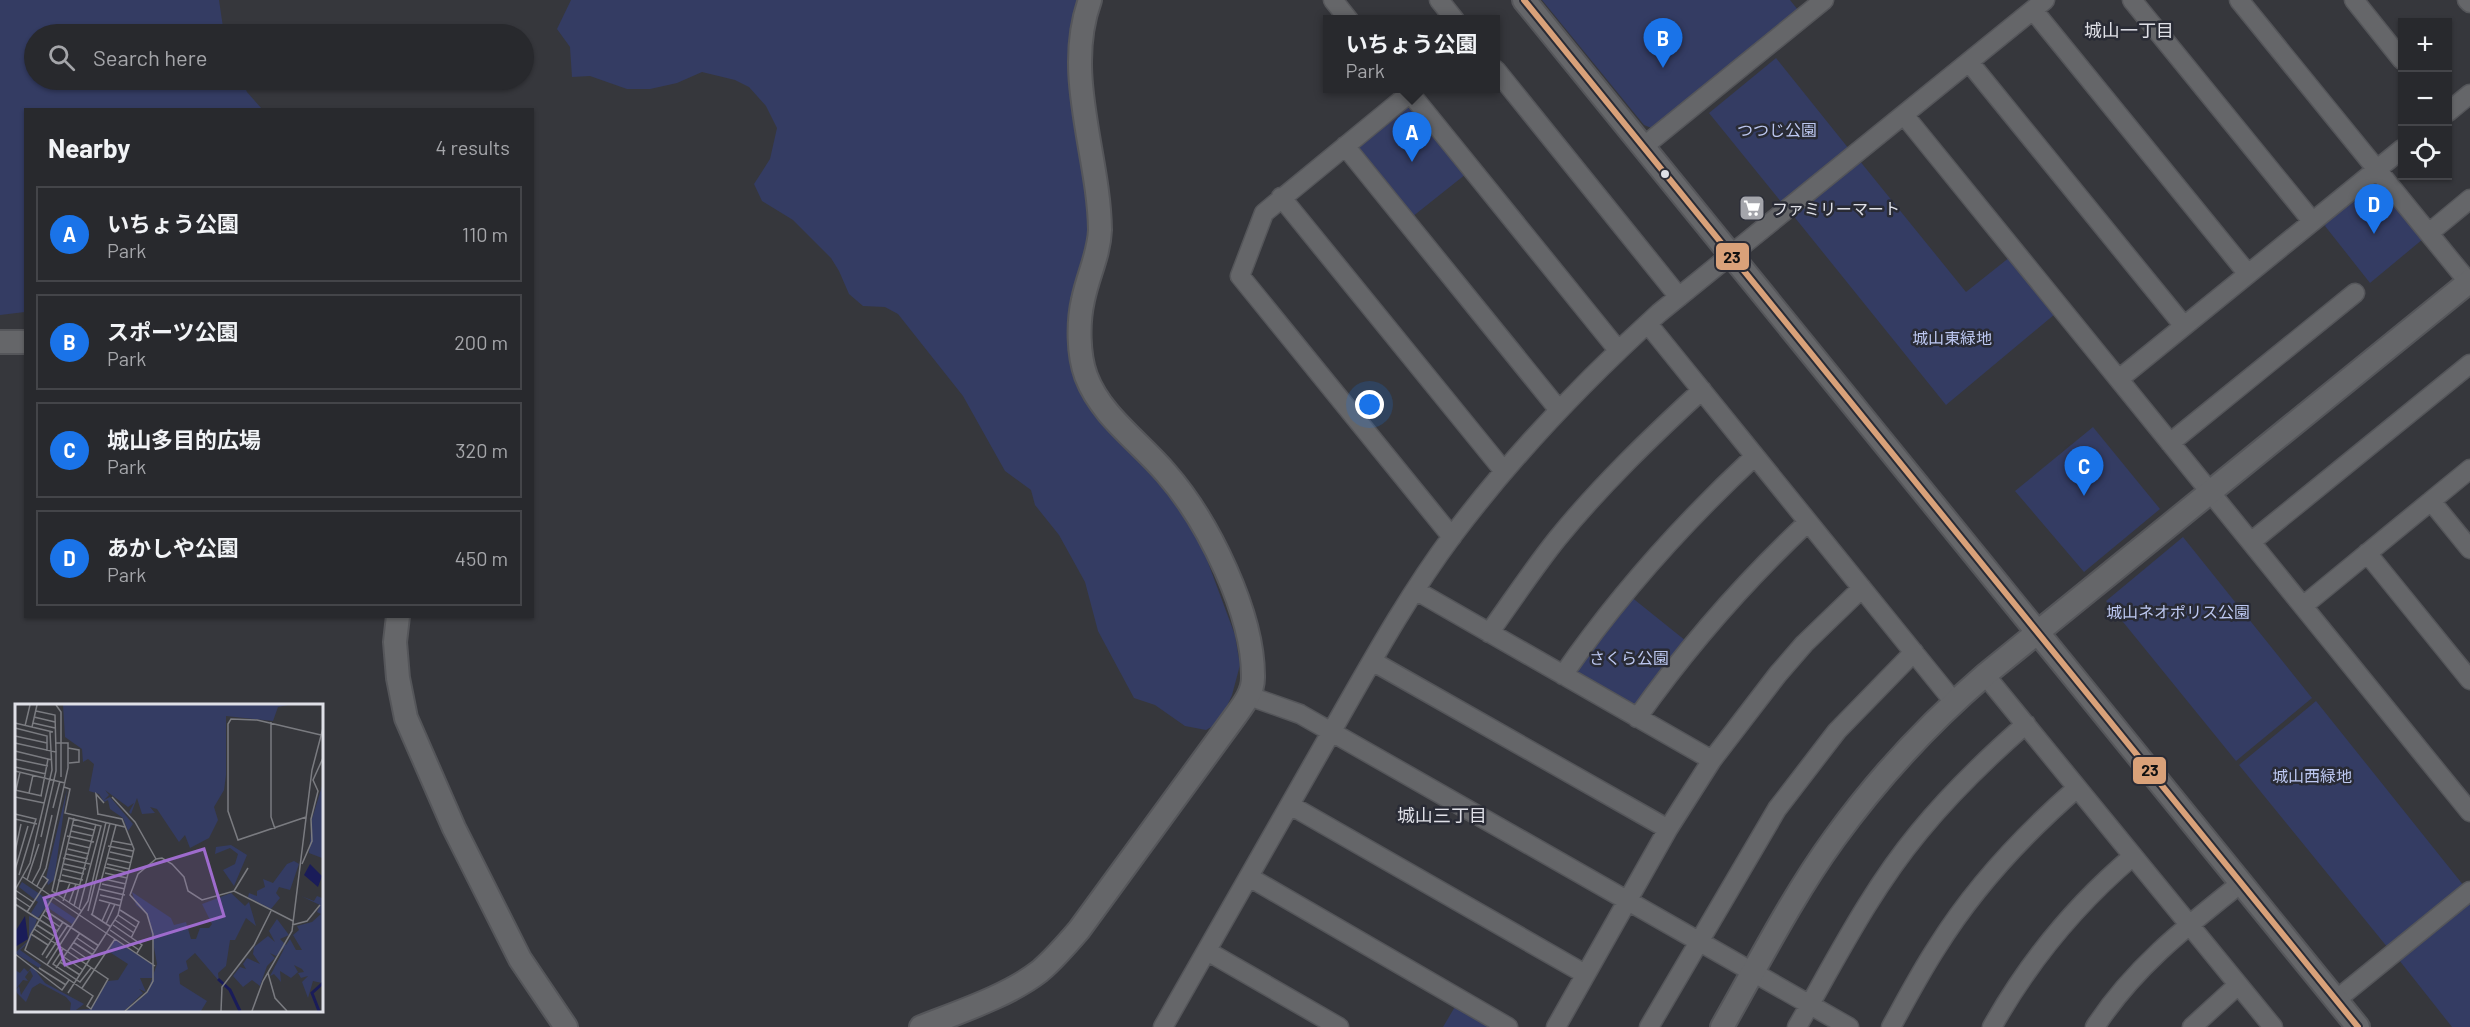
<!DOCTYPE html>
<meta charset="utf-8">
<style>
body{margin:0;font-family:Barlow,"Noto Sans JP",sans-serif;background:#343539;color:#f1f3f6}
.controls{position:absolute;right:18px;top:18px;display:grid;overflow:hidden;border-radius:0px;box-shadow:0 2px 4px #0004}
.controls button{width:54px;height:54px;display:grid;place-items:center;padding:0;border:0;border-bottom:2px solid #444549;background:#28292d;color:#f1f3f6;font:30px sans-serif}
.you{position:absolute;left:1370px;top:405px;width:21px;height:21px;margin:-15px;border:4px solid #fff;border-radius:50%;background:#1a73e8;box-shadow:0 0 0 9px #1a73e833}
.badge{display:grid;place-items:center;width:39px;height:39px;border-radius:50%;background:#1a73e8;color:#fff;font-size:20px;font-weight:700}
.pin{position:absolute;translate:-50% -50px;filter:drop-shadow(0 2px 3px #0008)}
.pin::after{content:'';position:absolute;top:32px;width:21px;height:18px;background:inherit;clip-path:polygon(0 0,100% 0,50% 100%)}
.popup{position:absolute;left:1323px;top:15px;width:177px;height:78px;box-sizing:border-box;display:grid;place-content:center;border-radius:0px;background:#28292d;filter:drop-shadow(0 2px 4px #0005);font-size:20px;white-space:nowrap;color:#a5a6aa}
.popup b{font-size:22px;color:#f1f3f6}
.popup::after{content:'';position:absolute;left:50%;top:100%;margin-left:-12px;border:12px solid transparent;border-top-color:#28292d}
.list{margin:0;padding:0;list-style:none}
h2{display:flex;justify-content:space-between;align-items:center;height:78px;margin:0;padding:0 24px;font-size:26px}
h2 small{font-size:20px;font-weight:400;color:#a5a6aa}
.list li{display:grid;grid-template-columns:39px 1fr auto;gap:18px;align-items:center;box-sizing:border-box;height:96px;margin:0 12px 12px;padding:0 12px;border:2px solid #444549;border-radius:0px}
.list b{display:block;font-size:22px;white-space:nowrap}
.list p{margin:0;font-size:20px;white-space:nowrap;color:#a5a6aa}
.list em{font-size:20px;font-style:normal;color:#a5a6aa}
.icon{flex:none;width:33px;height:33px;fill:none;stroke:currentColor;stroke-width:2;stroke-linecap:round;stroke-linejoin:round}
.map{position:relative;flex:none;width:2470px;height:1027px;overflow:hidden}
.search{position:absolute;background:#28292d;box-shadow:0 2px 4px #0004;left:24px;top:24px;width:510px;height:66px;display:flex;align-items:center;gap:15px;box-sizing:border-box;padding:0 21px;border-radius:33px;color:#a5a6aa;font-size:22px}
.panel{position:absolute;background:#28292d;box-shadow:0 2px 4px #0004;left:24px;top:108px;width:510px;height:510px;border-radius:0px}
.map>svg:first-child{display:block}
</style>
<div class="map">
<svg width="2470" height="1027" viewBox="0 0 2470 1027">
<rect width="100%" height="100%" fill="#36373c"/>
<path fill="#343c63" d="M0 0H219L224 34H34V80H242L247 92 262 109 26 110 25 312 0 315Z
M571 0H1083L1090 224 1087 262 1071 342 1175 497 1200 541 1235 635 1240 665 1232 695 1220 722 1206 730 1185 726 1155 705 1134 698 1098 631 1085 582 1059 535 1035 505 1031 490 1005 471 963 396 898 314 885 307 863 306 849 294 839 271 831 258 793 220 762 201 754 184 770 159 777 128 766 106 749 87 735 80 702 72 677 83 650 89H627L590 76 572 77 570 47 557 29Z
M1542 0H1790L1798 10 1654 129 1644 125Z
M1776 58 1849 149 1782 203 1709 113Z
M1407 106 1466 174 1412 217 1357 150 1358 147Z
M1859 160 1966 292 2010 257 2055 314 1946 405 1792 214Z
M2373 184 2380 186 2423 239 2370 283 2325 226 2328 219Z
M2093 427 2160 509 2084 572 2015 491Z
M2183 537 2312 698 2236 761 2106 601Z
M1630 596 1686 641 1635 708 1577 676 1575 669Z
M2316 701 2464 886 2388 948 2239 765Z
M2470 902V1027H2452L2399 960Z
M1456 1005 1496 1027H1443Z"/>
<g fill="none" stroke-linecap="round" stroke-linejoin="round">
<g stroke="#55565a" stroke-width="21">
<path id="minor" d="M1333 0 1349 20
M1439 0 1455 20
M2132 0 2312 221
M2239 0 2470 284
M2354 0 2402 60
M2467 0 2470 3
M2033 10 2248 274
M1969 62 2184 326
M1496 70 1679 297
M1406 88 1618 350
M1410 93 1264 213 1240 276 1452 537
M2448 112 2470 94
M1904 115 2470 812
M1345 146 1559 410
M1643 147 1824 0
M1281 197 1503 470
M2429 233 2470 199
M1648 324 1954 702
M2119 379 2402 149
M2170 443 2355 293
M2431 501 2470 549
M2251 542 2470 364
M2367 553 2470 680
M1415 590 1712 760
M2303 606 2470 469
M1489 633C1512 601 1533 569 1557 539 1601 485 1651 437 1702 390
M1372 661 1668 829
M1563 675C1619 594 1683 523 1755 456
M1985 675 2273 1027
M1249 696 1300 714 1849 1027
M1637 718C1688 646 1744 582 1808 522
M1290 805 1585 974
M1249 877 1508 1027
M1207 951 1339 1027
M2336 1000 2470 891
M1163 1027C1219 930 1274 833 1329 736 1368 668 1406 598 1453 535 1514 454 1584 381 1659 313L2045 0
M1556 1027 1668 829 1712 760 1778 674 1804 644 1862 588
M1649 1027 1777 809 1837 731 1914 652
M1797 1027C1835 961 1870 891 1919 832 1951 793 1987 758 2026 724
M1891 1027C1906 1000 1920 973 1937 947 1975 886 2023 835 2077 788
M1992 1027C2029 961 2075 905 2133 856
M2095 1027C2133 968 2187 926 2241 883
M2192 1027 2238 985"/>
</g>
<g stroke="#55565a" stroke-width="26">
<path id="tertiary" d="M1524 0 2358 1027
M0 342H26
M398 616 395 642 398 678 406 718 454 828 520 959 566 1027
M921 1027C959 1012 1008 996 1040 971 1054 959 1067 944 1079 930L1236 715C1244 704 1253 692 1253 678 1254 614 1208 521 1166 473 1139 441 1101 416 1086 376 1078 354 1078 322 1083 300 1088 275 1099 255 1100 230 1099 154 1063 74 1090 0
M1722 1027C1758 964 1792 897 1834 839 1878 778 1928 724 1985 675L2470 281"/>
</g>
<use href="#minor" stroke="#656669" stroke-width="18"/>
<use href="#tertiary" stroke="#656669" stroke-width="22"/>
<g stroke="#292b35" stroke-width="10">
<path id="bus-1" d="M1524 0 2358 1027"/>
</g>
<use href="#bus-1" stroke="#d9a179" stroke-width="6"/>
</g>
<defs>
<g id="supermarket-square" transform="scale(1.35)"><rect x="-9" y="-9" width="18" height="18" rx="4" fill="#a4a5ab" stroke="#292b35"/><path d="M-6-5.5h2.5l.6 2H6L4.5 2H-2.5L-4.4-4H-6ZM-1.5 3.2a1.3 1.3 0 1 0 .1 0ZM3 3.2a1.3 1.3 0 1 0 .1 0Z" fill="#fff"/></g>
</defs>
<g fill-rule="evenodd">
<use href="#supermarket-square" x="1752" y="208"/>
</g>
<circle fill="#dfe0e7" stroke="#292b35" stroke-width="2" cx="1665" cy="174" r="5"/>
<g text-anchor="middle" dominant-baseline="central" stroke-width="5" stroke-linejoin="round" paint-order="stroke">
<g font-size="16" fill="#bdc8f1" stroke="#292b35">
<text x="1777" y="129">つつじ公園</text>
<text x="1952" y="337">城山東緑地</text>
<text x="2178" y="611">城山ネオポリス公園</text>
<text x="1629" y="657">さくら公園</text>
<text x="2312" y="775">城山西緑地</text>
</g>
<g font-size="16" fill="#dfe0e7" stroke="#292b35" text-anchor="start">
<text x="1772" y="208">ファミリーマート</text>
</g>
<g font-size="18" fill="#dfe0e7" stroke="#292b35">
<text x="2129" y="30">城山一丁目</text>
<text x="1442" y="815">城山三丁目</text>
</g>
</g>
<g transform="translate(15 704)">
<rect width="308" height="308" fill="#36373c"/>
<path d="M48 1H273L263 3 258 17 211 12V71L209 86 199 103 203 116 194 134 175 144 170 131 164 138 142 105 135 103 140 109 127 110 122 94 116 110 114 108 119 99 113 103 90 86 94 91 89 96 95 93 118 120 113 127 108 114 95 105 93 96 89 98 84 90 74 87 79 60 73 55 68 58 67 45 50 33ZM307 82V154L294 149 297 115ZM52 85 39 176 33 181 31 174ZM216 141 232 151 219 182 208 166 220 160 223 150 215 144 200 150 201 143ZM279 157 284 160 275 186 264 183 261 189 265 194 256 205 233 193 234 189 242 192V187L250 183 248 175 258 179 272 160ZM7 178 35 197 23 214 16 209 23 198 4 183ZM117 188 156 214 159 221 171 218 176 235H181L185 224H194L197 220 187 200 216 189 230 202 234 198 241 222 231 214 220 236H215L211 262 203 269 204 277 180 249 171 257 173 265 164 270 165 280 192 297 186 307H111L132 289 142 260 133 211 121 201ZM286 192 299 197 302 192 307 194V279L298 277 293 294 287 278 293 272 286 274 283 269 289 268 287 265 279 261 283 268 276 274 265 267 266 278 259 270 255 272 270 243 261 252 255 249 260 254 252 262 245 282 237 276 228 283 218 272 225 263 231 265 228 260 232 254 245 260 238 250 239 243 253 232 260 238 254 227 262 215 274 231 265 235 271 241 275 235 281 246H287L278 231 284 226 282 222 297 218 306 210 302 208 305 201ZM36 198 61 215 57 220 32 203ZM14 212 22 215 15 237 5 246 26 261 24 264 0 249 14 236ZM100 236 138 261V274H125L131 288 124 285 128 289 109 307H55L56 299 51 293 25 279 17 284 11 298 2 289 1 286 4 282 6 291 18 272 15 266 10 273 13 277 8 276 0 286V266L5 269 9 264 13 268 17 262 30 279 69 300 61 306 75 305 93 277 103 276 113 260 93 247Z" fill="#343c63"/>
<path d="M295 160 307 172 303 183 289 171ZM10 212 13 235 0 243V228Z" fill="#1a1c59"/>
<path fill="none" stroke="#1a1c59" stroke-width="3" d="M203 275 215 286 225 307M304 307 297 289 308 279"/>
<path fill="none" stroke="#7a7b80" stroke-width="1.5" d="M41 1 46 8V73M21 7 40 11 41 48M19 13 40 18M256 18V113L260 125M0 19 38 28M18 19 40 24M10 22 15 1M17 23 22 1M0 24 32 32V47M0 32 32 39M0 39 41 48V67L26 133M53 44 64 46V58L54 59M0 47 37 56M0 55 33 62M0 63 31 70M0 67 50 79M49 83 55 85 50 109 110 123M0 86 27 92M1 86 5 68M14 89 18 71M26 92 33 55M0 93 29 99M97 93 120 118 141 155M38 104 45 77M0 110 21 115 4 171M83 111 81 90 89 99M291 113 223 136 213 107V20L216 15 242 16 306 31M0 115 22 120M58 121 79 126M56 127 78 132M52 132 79 138M97 137 118 141M54 139 75 144M93 142 118 147M53 145 74 150M0 148 6 120M95 148 117 153M51 150 73 155M48 154 75 160M93 154 116 159M49 160 71 165M92 160 114 165M287 160 297 137 296 115 303 87 298 76 308 54M89 163 114 169M48 165 69 170M0 166 13 122M90 169 112 174M47 171 68 176M8 173 140 262M89 175 111 180M12 176 24 140M43 176 69 182M17 179 25 164 37 111M87 180 110 185M22 182 31 164 53 64V39H41M84 185 110 191M0 186 15 159 37 66 35 28M0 186 18 198M219 187 233 164M41 190 59 114M85 191 107 196M0 193 15 203M84 196 106 202M48 197 55 179M54 199 61 180M0 200 42 227M59 202 81 120M64 205 86 122 54 114 37 187 45 192 49 195 67 207M105 206 124 218 116 234M31 207 84 242M73 207 95 119M12 208 33 176 28 172M76 210 96 223M28 211 45 223M77 211 101 121M103 211 122 224M100 216 119 229M87 217 95 199M91 220 100 200M22 221 39 232M98 221 127 241 122 249M277 221 292 217 305 201M19 225 93 275 76 305 72 302 78 292 10 246 16 230 38 193M95 226 124 246M16 230 33 241M62 234 81 247M58 238 78 251M55 243 74 256M48 245 38 260 65 278 76 264M0 250 47 286 54 276M27 251 48 218M49 253 68 266M31 254 53 221M45 258 65 271M32 261 73 197 91 118M24 264 51 281M41 264 65 229M253 269 260 294 272 307M67 284 100 235M53 289 103 211 119 145 107 115 83 110M110 307 132 288 138 277V230L132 210 115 191 123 170 141 155 147 154 157 160 169 173 173 187 187 196 219 187 278 217M206 307 207 283 239 241 256 207M237 307 248 277 277 227 297 66 308 24"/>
<path fill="#9e6bcd" fill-opacity="0.15" stroke="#9e6bcd" stroke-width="3" d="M189 145 209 212 50 261 29 194Z"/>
<rect width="308" height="308" fill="none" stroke="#dfe0e7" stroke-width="3"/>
</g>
<g stroke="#292b35" stroke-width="2">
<rect x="1715" y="242" width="35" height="29" rx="6" fill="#d9a179"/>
<rect x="2132" y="756" width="35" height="29" rx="6" fill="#d9a179"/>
</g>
<g font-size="16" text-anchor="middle" font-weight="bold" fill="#111">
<text x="1732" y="263">23</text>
<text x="2150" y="776">23</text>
</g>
</svg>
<div class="controls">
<button>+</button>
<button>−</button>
<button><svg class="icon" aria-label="locate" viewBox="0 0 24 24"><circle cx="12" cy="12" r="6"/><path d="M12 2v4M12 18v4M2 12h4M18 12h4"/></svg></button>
</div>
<div class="you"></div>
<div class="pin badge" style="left:1412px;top:162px">A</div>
<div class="popup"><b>いちょう公園</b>Park</div>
<div class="pin badge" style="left:1663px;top:68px">B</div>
<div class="pin badge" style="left:2084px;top:496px">C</div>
<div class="pin badge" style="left:2374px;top:234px">D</div>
<div class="search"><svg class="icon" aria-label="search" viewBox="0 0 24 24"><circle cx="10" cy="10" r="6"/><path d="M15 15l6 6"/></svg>Search here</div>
<section class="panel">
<h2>Nearby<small>4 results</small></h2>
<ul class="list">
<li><span class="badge">A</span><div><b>いちょう公園</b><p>Park</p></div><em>110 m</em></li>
<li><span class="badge">B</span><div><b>スポーツ公園</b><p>Park</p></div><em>200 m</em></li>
<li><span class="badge">C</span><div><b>城山多目的広場</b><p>Park</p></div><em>320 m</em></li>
<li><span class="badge">D</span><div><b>あかしや公園</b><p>Park</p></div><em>450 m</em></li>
</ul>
</section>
</div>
